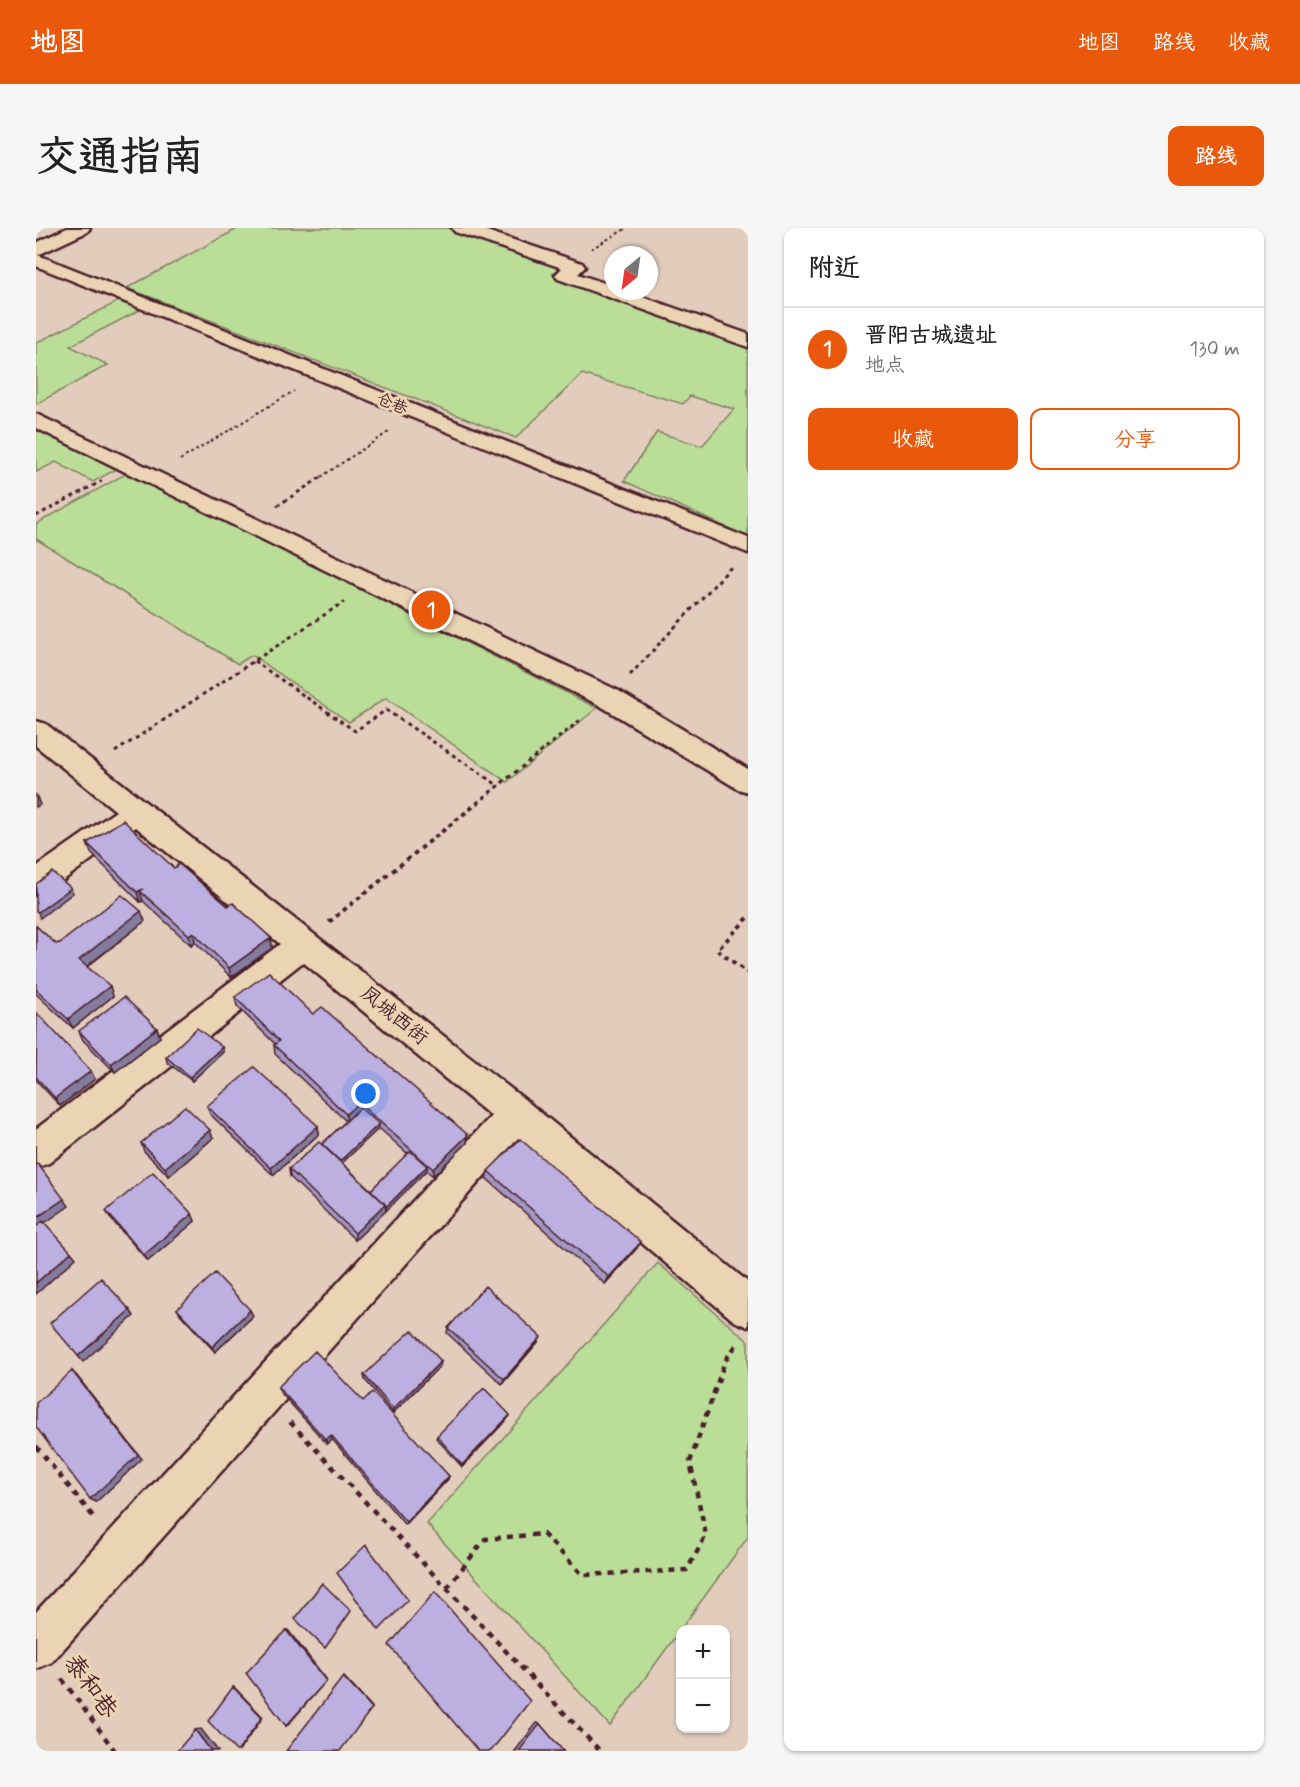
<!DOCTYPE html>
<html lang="zh">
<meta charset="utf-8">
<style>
body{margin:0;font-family:Mynerve,"LXGW WenKai TC",sans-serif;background:#f6f6f6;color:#222}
.controls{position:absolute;right:18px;bottom:18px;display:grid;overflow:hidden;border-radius:12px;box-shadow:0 2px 4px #0004}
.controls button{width:54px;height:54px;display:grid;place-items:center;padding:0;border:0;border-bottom:2px solid #e0e0e0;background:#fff;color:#222;font:30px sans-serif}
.compass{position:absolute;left:568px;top:18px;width:54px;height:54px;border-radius:50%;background:#fff;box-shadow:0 2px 4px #0004;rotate:209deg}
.you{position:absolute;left:330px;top:866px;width:21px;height:21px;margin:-15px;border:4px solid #fff;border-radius:50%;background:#1a73e8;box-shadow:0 0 0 9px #1a73e833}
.badge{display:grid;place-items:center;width:39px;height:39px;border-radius:50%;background:#ea580c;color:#fff;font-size:20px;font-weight:700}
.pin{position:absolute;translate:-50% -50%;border:3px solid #fff;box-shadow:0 2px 6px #0006}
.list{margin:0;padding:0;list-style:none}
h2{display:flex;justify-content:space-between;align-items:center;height:78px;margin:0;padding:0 24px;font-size:26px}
h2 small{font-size:20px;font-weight:400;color:#767676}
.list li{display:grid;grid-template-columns:39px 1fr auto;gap:18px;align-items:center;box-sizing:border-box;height:84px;padding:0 24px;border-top:2px solid #e0e0e0}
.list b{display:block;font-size:22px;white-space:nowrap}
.list p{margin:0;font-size:20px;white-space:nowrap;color:#767676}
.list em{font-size:20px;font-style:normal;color:#767676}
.actions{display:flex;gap:12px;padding:18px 24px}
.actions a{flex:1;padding:14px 0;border:2px solid #ea580c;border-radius:12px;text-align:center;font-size:21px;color:#ea580c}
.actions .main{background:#ea580c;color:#fff}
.map{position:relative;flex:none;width:712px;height:1523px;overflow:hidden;border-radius:12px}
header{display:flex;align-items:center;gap:36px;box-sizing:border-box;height:84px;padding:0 30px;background:#ea580c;color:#fff}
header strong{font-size:28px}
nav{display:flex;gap:33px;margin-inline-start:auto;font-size:21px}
.intro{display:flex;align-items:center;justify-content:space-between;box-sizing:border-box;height:144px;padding:0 36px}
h1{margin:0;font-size:42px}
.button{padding:15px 27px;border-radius:12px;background:#ea580c;color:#fff;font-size:21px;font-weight:700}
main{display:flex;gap:36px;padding:0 36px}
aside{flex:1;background:#fff;border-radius:12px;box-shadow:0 2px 4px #0004}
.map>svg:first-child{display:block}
</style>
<header>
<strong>地图</strong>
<nav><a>地图</a><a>路线</a><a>收藏</a></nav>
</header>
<div class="intro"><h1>交通指南</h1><a class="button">路线</a></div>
<main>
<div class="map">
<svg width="712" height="1523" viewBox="0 0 712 1523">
<rect width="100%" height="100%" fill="#e2cdbd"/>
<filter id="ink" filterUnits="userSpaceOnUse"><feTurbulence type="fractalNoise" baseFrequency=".0167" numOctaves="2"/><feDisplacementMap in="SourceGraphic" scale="12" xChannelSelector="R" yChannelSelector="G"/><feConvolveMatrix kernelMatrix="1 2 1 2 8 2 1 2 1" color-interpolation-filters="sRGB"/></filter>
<g filter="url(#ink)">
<path fill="#bade98" stroke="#827e62" stroke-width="1.5" d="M203 0H417L528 38 517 45 712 117V309L588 253 621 204 666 218 698 181 654 168 647 176 546 146 480 210 91 60Z
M83 73 104 82 34 118 72 137 0 176V115Z
M0 198 84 239 57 254 20 234 0 244Z
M91 245 561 480 471 554 350 470 313 494 216 427 202 436 0 311V296Z
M622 1035 712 1113V1309L574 1498 391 1296Z"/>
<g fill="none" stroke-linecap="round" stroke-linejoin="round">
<g stroke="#4a1f2b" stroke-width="5">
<path id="minor" d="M31 0H54L51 4 2 27 712 310V325L0 38V15Z
M416 0H442L546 35 549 39 542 46 577 58V63H590L712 106V119L522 51 519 47 526 40 419 4Z
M0 186 583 463 712 541V564L702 561 563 477 0 200Z
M0 493 10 496 493 875 712 1054V1099L698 1093 482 910 16 1434 0 1441V1384L455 888 267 734 13 935 0 940V901L244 716 100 599 11 664 0 667V639L80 583 0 518Z"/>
</g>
<path stroke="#4a1f2b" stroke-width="2" stroke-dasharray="3 3" stroke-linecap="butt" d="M555 21 591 0
M144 232 258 163
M285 249 354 203"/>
<path stroke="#4a1f2b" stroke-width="3" stroke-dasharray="4 4" stroke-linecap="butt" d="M241 278 287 248
M0 288 66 253
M218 433 319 503 350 482 463 558
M594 447 696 338
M79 524 308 374
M447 570 547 490"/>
<path stroke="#4a1f2b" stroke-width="4" stroke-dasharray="4.5 4.5" stroke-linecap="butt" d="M712 690 681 722 712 745
M293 694 449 569"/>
<path stroke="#4a1f2b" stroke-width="4.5" stroke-dasharray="6 6" stroke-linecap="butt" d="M254 1194 564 1523
M0 1218 60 1292
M411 1360 449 1311 507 1306 547 1347 651 1342 670 1307 654 1234 689 1133 701 1116
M26 1451 79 1523"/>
<use href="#minor" fill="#ebd4b4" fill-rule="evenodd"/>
</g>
<path fill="#a297c2" stroke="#4a1f2b" stroke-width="1.5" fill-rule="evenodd" d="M51 615 138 640 192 678 235 710 236 720 195 749 159 714 155 717 107 673 104 674 55 625Z
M109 693 51 739 77 768 37 800 0 766V698L20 716Z
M199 769 277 786 431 915 397 948 390 942 319 1012 254 949 253 941 286 916 310 893 239 826 238 817 239 816 201 778ZM343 900 372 926 335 962 306 935Z
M0 786 59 851 24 878 0 852Z
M121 800 124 809 79 844 47 812 43 803Z
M186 819 187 824 156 853 131 834 130 829Z
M171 878 282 898 283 906 237 947 174 886Z
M177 910 133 948 108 923 105 915Z
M452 943 601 1020 569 1056 450 950Z
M70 983 156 986 159 993 112 1033 74 990Z
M141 1081 214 1082 217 1088 179 1124 145 1087Z
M412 1100 502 1114 466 1156 411 1105Z
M405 1133 404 1138 357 1185 329 1152 328 1147Z
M242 1159 327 1173 413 1248 412 1251 369 1297 296 1211 291 1216 244 1164Z
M473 1189 426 1239 400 1210 401 1208Z
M501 1495 504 1496 527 1523H479Z"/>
<path fill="#847b9e" stroke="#4a1f2b" stroke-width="1.5" d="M0 566 4 577 0 579Z
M35 660 37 665 4 690 2 684Z
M107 661 104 663 107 673 104 674 101 664Z
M105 683 109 693 47 741 43 732Z
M157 704 159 714 155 717 153 707Z
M235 710 236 720 195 749 193 740Z
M74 758 77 768 37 800 32 791Z
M121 800 124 809 79 844 75 836Z
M186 819 187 824 156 853 154 849Z
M55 843 59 851 24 878 19 870Z
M328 870 324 876V882L311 894 310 886Z
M343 896V900L303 938V934Z
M282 898 283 906 237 947 235 940Z
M174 902 177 910 133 948 129 940Z
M432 907 431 915 397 948V941Z
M391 938V942L350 983V979Z
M28 971 33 978 0 1001V990Z
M349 976 350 983 319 1012V1005Z
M156 986 159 993 112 1033 108 1027Z
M605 1014 601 1020 569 1056 573 1049Z
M35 1024 40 1030 0 1066V1055Z
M94 1082 98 1088 47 1134 42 1128Z
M214 1082 217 1088 179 1124 176 1119Z
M505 1109 502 1114 466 1156 468 1151Z
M405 1133 404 1138 357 1185V1181Z
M36 1143 41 1148 106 1231 60 1274 54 1271Z
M474 1187 473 1189 426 1239V1237Z
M295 1207 296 1211 291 1216 290 1212Z
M413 1248 412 1251 369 1297 370 1294Z
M250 1402H252L291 1452 252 1497 250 1498Z
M307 1449H308L336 1479V1480Z
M197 1459H198L227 1489 203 1523H202Z
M165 1501 182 1523H175L159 1502Z"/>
<path fill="#bcb0e1" stroke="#4a1f2b" stroke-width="1.5" d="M87 592 138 640 143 636 192 678 197 675 235 710 193 740 157 704 153 707 104 663 107 661 101 664 51 615Z
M16 644 35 660 2 684 0 683V656Z
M86 667 105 683 43 732 74 758 32 791 0 761V698L20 716 24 715Z
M233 744 277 786 286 779 432 907 397 941 324 876 328 870 310 886 238 817 243 813 199 769Z
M88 769 121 800 75 836 43 803Z
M1 785 55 843 19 870 0 849Z
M161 800 186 819 154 849 130 829Z
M218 839 282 898 235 940 171 878Z
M149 878 174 902 129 940 105 915Z
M324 880 343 896 304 933 286 916Z
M484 911 605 1014 573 1049 452 943Z
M283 914 349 976 319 1005 253 941Z
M374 923 391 938 350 979 349 976 335 962Z
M2 936 28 971 0 990V937Z
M117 944 156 986 108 1027 70 983Z
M7 993 35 1024 0 1055V999Z
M179 1045 214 1082 176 1119 141 1081Z
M65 1050 94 1082 42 1128 14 1095Z
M449 1058 505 1109 468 1151 412 1100Z
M376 1102 405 1133 357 1181 328 1147Z
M279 1123 327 1173 336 1164 413 1248 370 1294 295 1207 290 1212 242 1159Z
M36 1143 102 1227 54 1271 0 1199V1175Z
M448 1160 474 1187 426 1237 401 1208Z
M330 1317 372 1372 343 1402 301 1345Z
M286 1355 315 1383 289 1420 259 1391Z
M399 1364 494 1473 455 1523H442L353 1417Z
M250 1402 290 1453 250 1498 210 1445Z
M307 1449 336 1480 304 1523H250Z
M197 1459 226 1489 202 1523H200L172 1493Z
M504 1496 527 1523H483Z
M159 1502 175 1523H141Z"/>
</g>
<g text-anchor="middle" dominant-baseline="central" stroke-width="6" stroke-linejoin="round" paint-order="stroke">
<g font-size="16" fill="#4a1f2b" stroke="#ebd4b4">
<text transform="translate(356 176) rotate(22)">仓巷</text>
</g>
<g font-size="20" fill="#4a1f2b" stroke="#ebd4b4">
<text transform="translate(358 788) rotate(39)">凤城西街</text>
</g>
<g font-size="24" fill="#4a1f2b" stroke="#ebd4b4">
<text transform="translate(54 1459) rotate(54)">泰和巷</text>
</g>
</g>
</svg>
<div class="controls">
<button>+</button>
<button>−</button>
</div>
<svg class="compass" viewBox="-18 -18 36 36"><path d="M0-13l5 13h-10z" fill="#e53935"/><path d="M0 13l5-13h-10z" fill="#767676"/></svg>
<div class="you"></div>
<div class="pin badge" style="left:395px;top:382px">1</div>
</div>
<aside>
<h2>附近<small></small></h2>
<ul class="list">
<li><span class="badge">1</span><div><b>晋阳古城遗址</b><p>地点</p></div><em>130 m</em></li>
</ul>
<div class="actions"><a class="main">收藏</a><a>分享</a></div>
</aside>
</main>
